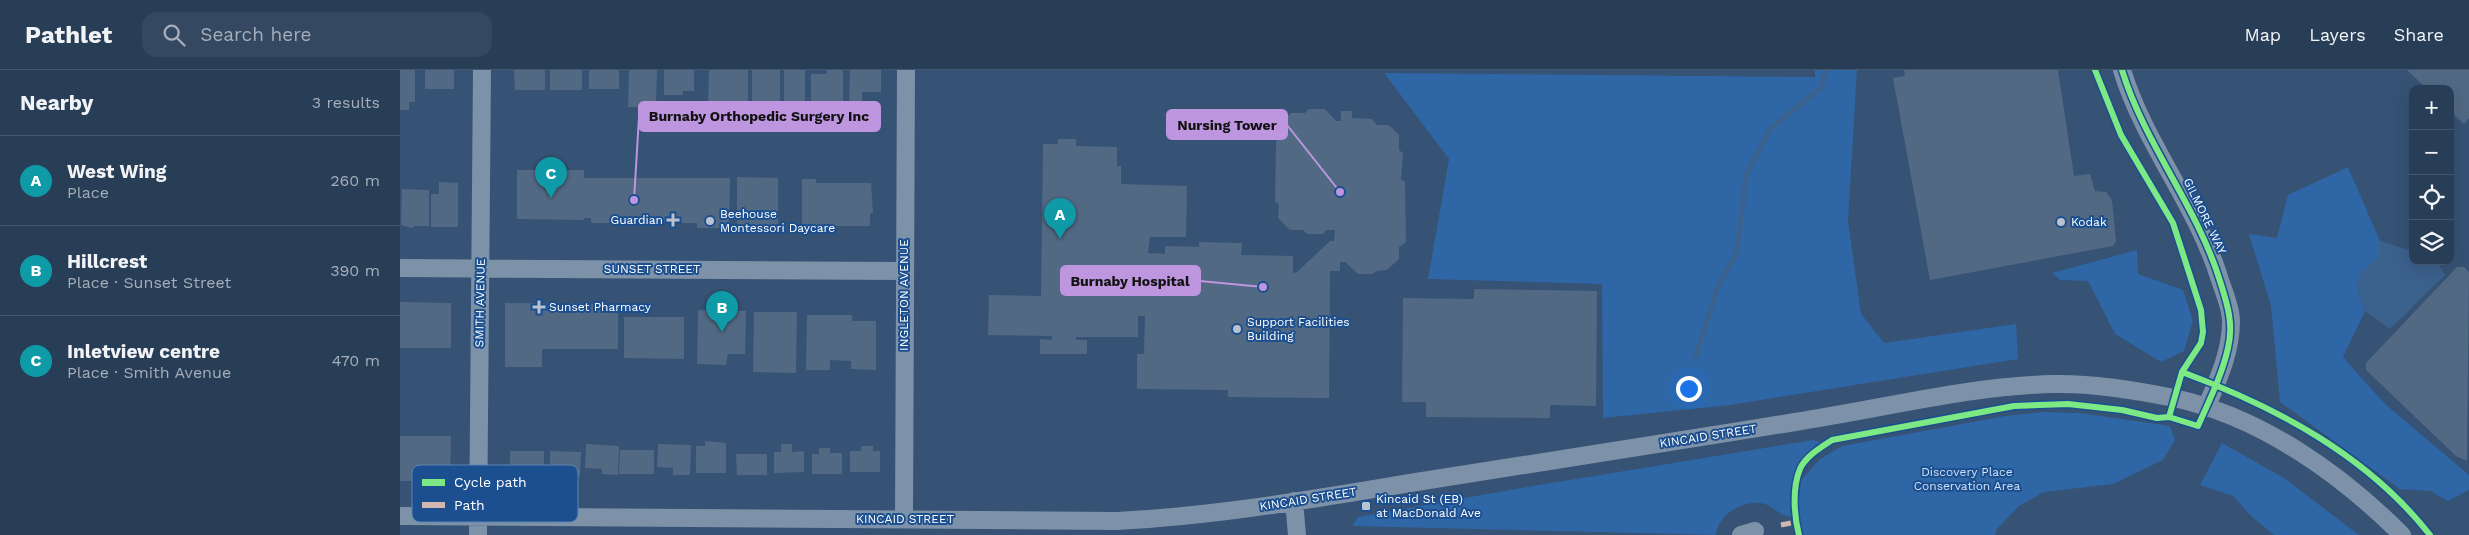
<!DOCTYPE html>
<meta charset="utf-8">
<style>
body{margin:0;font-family:"Work Sans",sans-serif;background:#344961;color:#f1f3f6}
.controls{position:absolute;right:15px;top:15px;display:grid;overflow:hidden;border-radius:10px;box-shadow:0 5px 20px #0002}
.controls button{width:45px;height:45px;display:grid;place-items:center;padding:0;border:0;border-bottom:1px solid #44576d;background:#283e57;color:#f1f3f6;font:25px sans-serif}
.you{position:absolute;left:1288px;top:318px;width:18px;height:18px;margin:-12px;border:4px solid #fff;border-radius:50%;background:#1a73e8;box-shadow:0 0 0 8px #1a73e833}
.badge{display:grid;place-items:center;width:32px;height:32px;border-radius:50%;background:#8abfa5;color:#fff;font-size:16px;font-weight:700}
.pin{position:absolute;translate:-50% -41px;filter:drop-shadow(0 1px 2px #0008)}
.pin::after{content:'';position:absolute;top:26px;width:18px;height:15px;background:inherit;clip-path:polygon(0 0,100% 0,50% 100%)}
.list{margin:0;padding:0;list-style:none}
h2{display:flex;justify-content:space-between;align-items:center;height:65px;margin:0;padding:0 20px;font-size:21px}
h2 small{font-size:16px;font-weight:400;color:#a5aeba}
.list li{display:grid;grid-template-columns:32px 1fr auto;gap:15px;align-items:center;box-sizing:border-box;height:90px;padding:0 20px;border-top:1px solid #44576d}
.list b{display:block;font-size:19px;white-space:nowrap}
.list p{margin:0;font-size:16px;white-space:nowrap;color:#a5aeba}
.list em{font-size:16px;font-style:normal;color:#a5aeba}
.icon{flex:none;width:28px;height:28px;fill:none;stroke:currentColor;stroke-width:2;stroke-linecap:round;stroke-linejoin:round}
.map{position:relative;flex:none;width:2069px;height:465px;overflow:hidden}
header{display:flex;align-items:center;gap:30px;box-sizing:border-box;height:70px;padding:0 25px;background:#283e57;border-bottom:1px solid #44576d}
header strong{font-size:24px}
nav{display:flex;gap:28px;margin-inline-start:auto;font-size:18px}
.search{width:350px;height:45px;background:#344961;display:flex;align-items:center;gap:12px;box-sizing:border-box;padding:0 18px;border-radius:15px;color:#a5aeba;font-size:19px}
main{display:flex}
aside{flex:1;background:#283e57}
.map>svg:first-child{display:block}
</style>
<header>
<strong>Pathlet</strong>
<div class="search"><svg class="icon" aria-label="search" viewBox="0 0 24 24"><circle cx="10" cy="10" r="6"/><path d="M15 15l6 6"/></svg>Search here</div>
<nav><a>Map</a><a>Layers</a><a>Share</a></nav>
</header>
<main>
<aside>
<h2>Nearby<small>3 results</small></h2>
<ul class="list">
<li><span class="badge" style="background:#0f9aa8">A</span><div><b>West Wing</b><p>Place</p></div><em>260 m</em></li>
<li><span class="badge" style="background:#0f9aa8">B</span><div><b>Hillcrest</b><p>Place · Sunset Street</p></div><em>390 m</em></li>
<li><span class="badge" style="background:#0f9aa8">C</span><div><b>Inletview centre</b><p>Place · Smith Avenue</p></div><em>470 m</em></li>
</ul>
</aside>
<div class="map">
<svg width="2069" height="465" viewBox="0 0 2069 465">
<rect width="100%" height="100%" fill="#365274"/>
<path fill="#2f66a5" d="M1415 0H1457L1448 151 1461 244 1484 273 1616 254 1618 289 1330 335 1203 348 1202 214 1028 209 1049 89 984 3 1415 7Z
M1948 97 1980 171 1979 187 1961 204 1957 218 1965 241 1943 287 1984 333 2069 405V420L2048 431 2030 421 2000 419 1880 332 1871 236 1849 164 1877 168 1888 125Z
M1737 180 1738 204 1783 220 1793 251 1784 281 1761 292 1715 264 1688 211 1660 210 1652 203Z
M1643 342 1679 343 1770 356 1775 370 1763 390 1713 414 1644 422 1619 436 1597 459 1595 465H1395L1401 410 1420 389 1442 376 1605 346Z
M1413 370 1423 373C1391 391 1394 414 1393 447 1380 447 1376 438 1365 434 1345 428 1318 444 1316 465L952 456 958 447 1121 418Z
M1822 373 1884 408 1959 465H1874L1851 446 1833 426 1800 415Z"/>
<path fill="#3b618d" d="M1980 171 2013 181V191H2037L2045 205 1990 259 1965 241 1957 218 1961 204 1978 187Z"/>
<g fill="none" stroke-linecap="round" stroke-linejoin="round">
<path stroke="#3b618d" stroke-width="5" d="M1296 286 1318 216 1337 182 1346 106 1370 59 1421 18 1426 0"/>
</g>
<path fill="#526984" d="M0 0H15V32H9V40H0Z
M25 0H54V19H25Z
M114 0H145V20H115Z
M150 0H182V20H150Z
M189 0H219V19H189Z
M229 0H257L256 37H228Z
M264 0H294V21H283V25H264Z
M309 0H348V35L341 36V40H315V36H308Z
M352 0H380V37H352Z
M384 0H405V45L384 44Z
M427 0H443V33L422 32V38L411 37V4H427Z
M450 0H481V22H462V33H449Z
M1504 0H1658L1674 106 1690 104 1695 121 1706 122 1712 130 1716 171 1713 176 1530 210 1493 8 1505 6Z
M2007 0H2069V48L2064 54 2050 41V19H2027Z
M909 39H925L936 51H941V41H952V48L972 49 977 55H989L999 65V80L1003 83 1001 109 1005 112 1006 172 999 177V189L987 200 976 201 973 204H958L945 192H940V201H930L929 328 828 327V320L737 319V284H744L745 246H738V267H676V270H687V284H640V269L652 270V266L588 265 589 225 641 226 643 74H658V69H676V76L717 77V96H721V114L787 116 786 167H750L748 183 765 184V176L799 177V172L842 173 841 185 893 186V203L897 202 930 171H934L935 160H926L923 164H907L903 160H890L878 148 879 135 875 131 876 72 879 68 880 54 891 43H905Z
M797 52H805L804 70H797Z
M808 52 815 53V70H807Z
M117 100H184V108H330L329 158H297V153H191V148H184V150L117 149Z
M337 107 378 108V157H337Z
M402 109H416V113H471L473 143H470V156H415V158H402Z
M39 112 58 113V157H31V124H39Z
M2 119 29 120V156H15L12 158 1 155Z
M2057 197H2064L2069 202 2067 391 2056 386 1966 300V293Z
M1074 219 1197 221 1196 336 1150 335V348L1026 347V332H1002L1003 228 1074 229Z
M0 232 51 233V278H0Z
M105 233 218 234V279H142V297H105Z
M298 240 346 241 345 284H328L326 295 297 294Z
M354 242H397L396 303 353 302Z
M407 245H452V251H476V300L451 299V291L430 290V300H406Z
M224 247H284V289L224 288Z
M0 366H51L50 411H0Z
M305 371 326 373V403H296V376H305Z
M186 374 219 376 218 405 202 404V399L185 398Z
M258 374 291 375 290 405H273V398L257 397Z
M381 374H392V382L404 381V402L374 403V382H381Z
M461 376H473V381H480V402H450V381H461Z
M419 378H430V383H442V404H412V384H419Z
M220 380H254V404H219Z
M110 381H144V405H110Z
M150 381 181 382 180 406 150 405Z
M336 384H367V405H337Z"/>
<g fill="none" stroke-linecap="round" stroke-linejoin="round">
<path stroke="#7d92a8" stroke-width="18" d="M1722 0C1745 75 1797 135 1820 210 1824 222 1831 238 1831 251 1831 282 1818 310 1806 338
M0 198 504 201
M894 431 897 465
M0 446 717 451C816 446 913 429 1010 413 1139 393 1267 373 1395 352 1481 339 1567 316 1654 314 1694 313 1735 320 1774 328 1861 347 1940 403 2002 465
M504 449 506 0
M78 465 82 0
M1341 465 1355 461"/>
<path stroke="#d1b7ad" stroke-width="5" stroke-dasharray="10 5" stroke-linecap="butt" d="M1381 455 1396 452"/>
<g stroke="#1b4f8f" stroke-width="9">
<path id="cycleway" d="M1722 0C1745 75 1797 136 1820 211 1827 233 1834 254 1828 278 1822 305 1809 331 1798 356L1769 347
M1782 302C1876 337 1967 385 2030 465
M1399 465C1394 446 1392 418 1400 399 1405 387 1421 377 1432 370L1614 336 1668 334 1722 340 1757 348 1769 347 1782 302 1801 273 1803 262 1801 240 1773 153 1721 65 1695 0"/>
</g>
<use href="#cycleway" stroke="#7ce984" stroke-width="6"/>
</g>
<g fill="#b9c2ce" stroke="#1b4f8f" stroke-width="2">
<path d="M270.5 142.5h5v5h5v5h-5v5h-5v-5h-5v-5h5z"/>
<circle cx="310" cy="151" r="5"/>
<circle cx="1661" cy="152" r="5"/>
<path d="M136.5 229.5h5v5h5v5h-5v5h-5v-5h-5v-5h5z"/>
<circle cx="837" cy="259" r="5"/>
<rect x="961" y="431" width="10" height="10" rx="2.5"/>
</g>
<g text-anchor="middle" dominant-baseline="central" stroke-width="4" stroke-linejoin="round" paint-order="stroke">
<g font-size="12" fill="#fff" stroke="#1b4f8f" text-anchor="start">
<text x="320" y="144">Beehouse<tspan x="320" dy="14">Montessori Daycare</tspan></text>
<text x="263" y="150" text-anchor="end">Guardian</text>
<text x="1671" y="152">Kodak</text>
<text x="149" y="237">Sunset Pharmacy</text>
<text x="847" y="252">Support Facilities<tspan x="847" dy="14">Building</tspan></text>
<text x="976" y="429">Kincaid St (EB)<tspan x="976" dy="14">at MacDonald Ave</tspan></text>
</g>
<g font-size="12" fill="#fff" stroke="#1b4f8f">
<text transform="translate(1805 146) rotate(64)">GILMORE WAY</text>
<text x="252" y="199">SUNSET STREET</text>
<text transform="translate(504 225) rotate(-90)">INGLETON AVENUE</text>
<text transform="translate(80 233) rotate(-89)">SMITH AVENUE</text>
<text transform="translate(1308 366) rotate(-9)">KINCAID STREET</text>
<text transform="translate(908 429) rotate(-9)">KINCAID STREET</text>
<text x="505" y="449">KINCAID STREET</text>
</g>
<g font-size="12" fill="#cfe3fa" stroke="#1b4f8f">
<text x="1567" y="402">Discovery Place<tspan x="1567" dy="14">Conservation Area</tspan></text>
</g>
</g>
<rect x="12" y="395" width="166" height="57" rx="8" fill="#1b4f8f" stroke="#5f84b1" stroke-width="1"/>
<rect x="22" y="409" width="23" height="7" fill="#7ce984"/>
<rect x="22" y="432" width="23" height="6" fill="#d1b7ad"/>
<g font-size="14" fill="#fff">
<text x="54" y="417">Cycle path</text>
<text x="54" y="440">Path</text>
</g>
<path fill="none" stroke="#bd96df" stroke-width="2" d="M234 130L239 47M940 122L887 55M863 217L800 211"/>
<g fill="#bd96df" stroke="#1b4f8f" stroke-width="2">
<circle cx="234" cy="130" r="5"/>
<circle cx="940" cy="122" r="5"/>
<circle cx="863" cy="217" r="5"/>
</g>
<g fill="#bd96df" stroke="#bd96df" stroke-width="2">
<rect x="239" y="32" width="241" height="29" rx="5"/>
<rect x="767" y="40" width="120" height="29" rx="5"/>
<rect x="661" y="196" width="139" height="29" rx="5"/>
</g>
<g font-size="14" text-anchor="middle" font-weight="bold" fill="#111">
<text x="359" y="51">Burnaby Orthopedic Surgery Inc</text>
<text x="827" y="60">Nursing Tower</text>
<text x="730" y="216">Burnaby Hospital</text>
</g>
</svg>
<div class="controls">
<button>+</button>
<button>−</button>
<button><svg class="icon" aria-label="locate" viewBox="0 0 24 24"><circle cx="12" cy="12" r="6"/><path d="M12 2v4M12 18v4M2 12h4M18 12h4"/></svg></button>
<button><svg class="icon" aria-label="layers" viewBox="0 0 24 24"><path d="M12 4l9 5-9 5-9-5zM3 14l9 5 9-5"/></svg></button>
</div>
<div class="you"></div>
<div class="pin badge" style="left:660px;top:169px;background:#0f9aa8">A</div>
<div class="pin badge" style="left:322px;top:262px;background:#0f9aa8">B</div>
<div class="pin badge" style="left:151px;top:128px;background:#0f9aa8">C</div>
</div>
</main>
